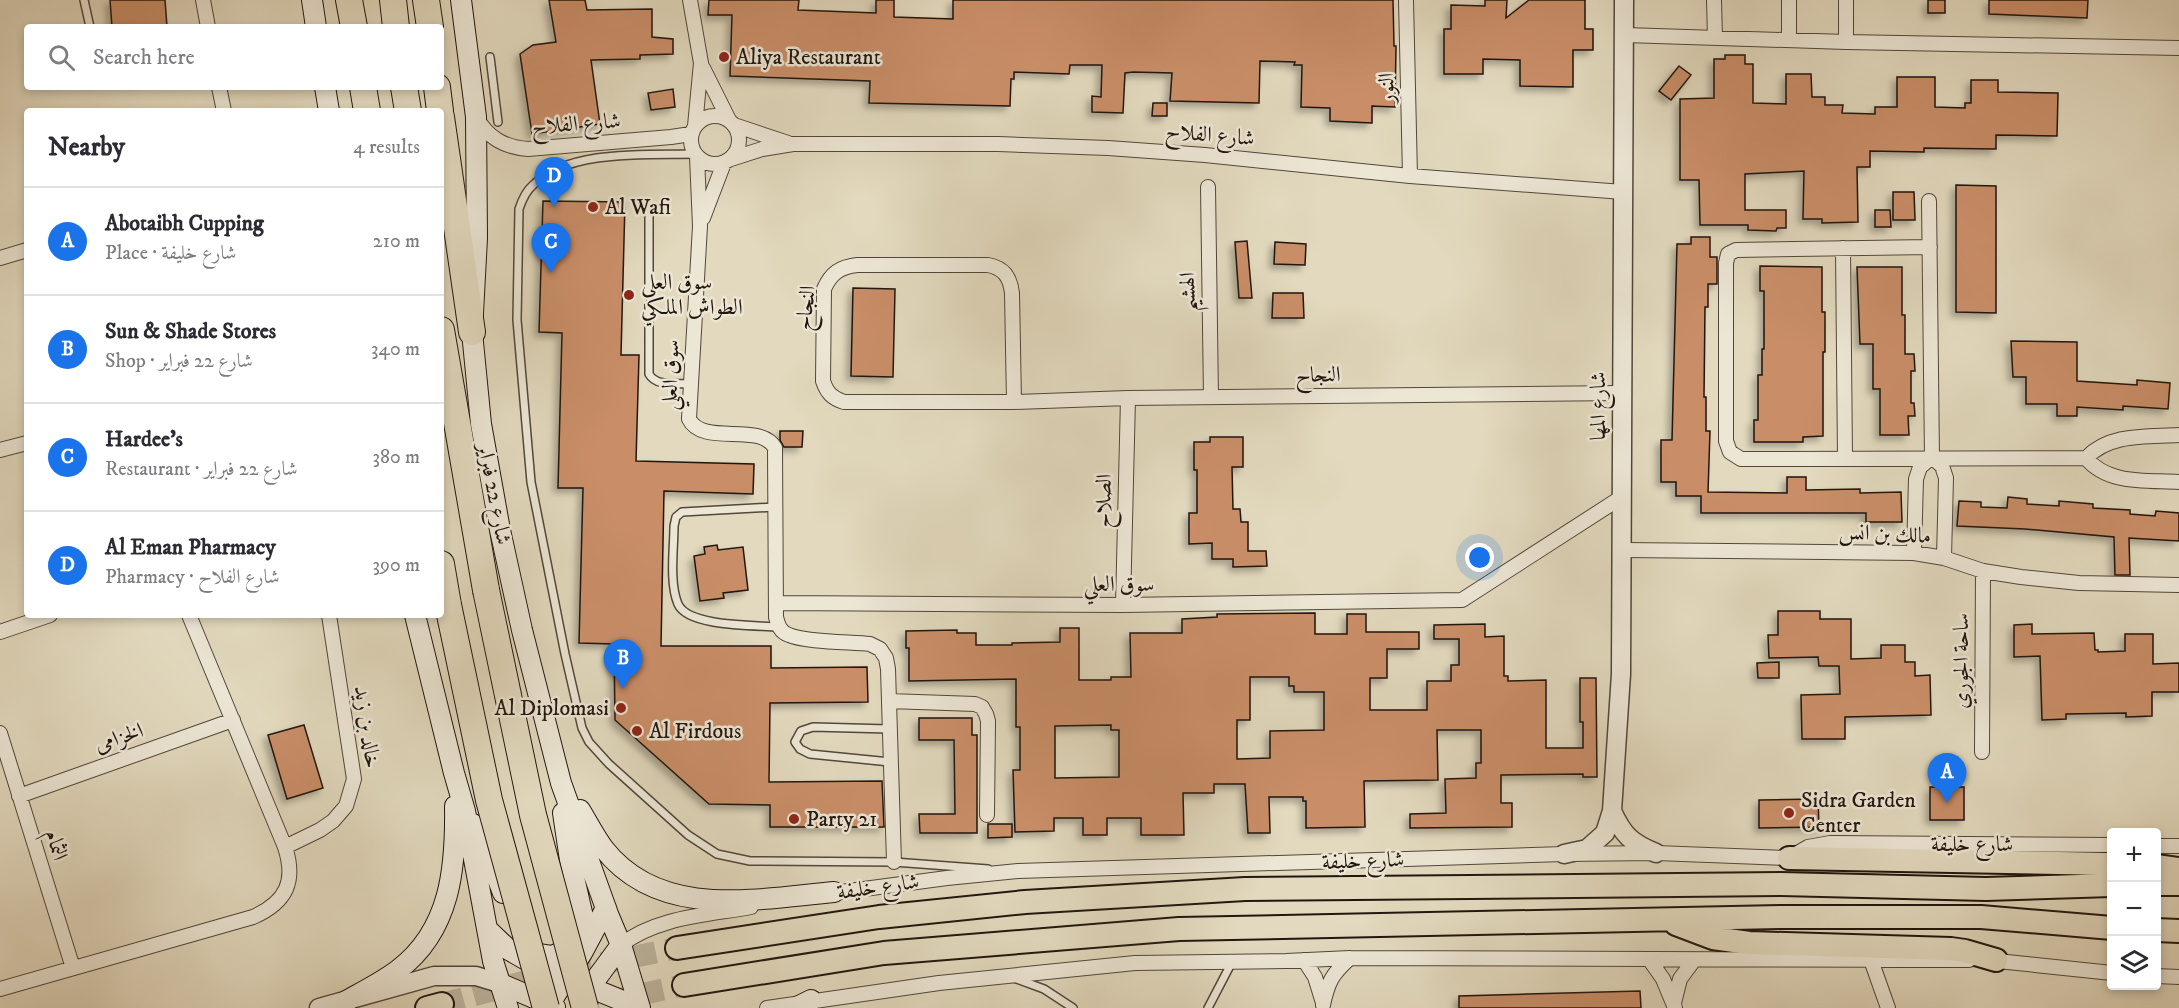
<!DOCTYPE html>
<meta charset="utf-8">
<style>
body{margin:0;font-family:"IM FELL DW Pica",Amiri,serif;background:#f7f7f7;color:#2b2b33}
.controls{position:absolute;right:18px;bottom:18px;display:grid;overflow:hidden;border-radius:6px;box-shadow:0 3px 9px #0003}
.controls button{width:54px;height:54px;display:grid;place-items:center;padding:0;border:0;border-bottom:2px solid #e1e1e2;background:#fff;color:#2b2b33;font:30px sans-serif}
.you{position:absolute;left:1480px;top:558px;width:21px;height:21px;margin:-15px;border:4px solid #fff;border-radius:50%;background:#1a73e8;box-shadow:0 0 0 9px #1a73e833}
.badge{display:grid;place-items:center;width:39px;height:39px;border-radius:50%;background:#1a73e8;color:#fff;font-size:20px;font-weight:700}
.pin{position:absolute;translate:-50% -50px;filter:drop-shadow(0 2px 3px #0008)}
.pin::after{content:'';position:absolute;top:32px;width:21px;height:18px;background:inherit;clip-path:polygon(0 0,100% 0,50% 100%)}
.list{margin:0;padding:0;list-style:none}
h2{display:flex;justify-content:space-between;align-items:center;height:78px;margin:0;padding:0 24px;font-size:26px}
h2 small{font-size:20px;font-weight:400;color:#7c7c81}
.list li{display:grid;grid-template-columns:39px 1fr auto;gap:18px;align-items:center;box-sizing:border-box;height:108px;padding:0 24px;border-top:2px solid #e1e1e2}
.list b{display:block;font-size:22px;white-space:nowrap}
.list p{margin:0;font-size:20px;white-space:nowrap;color:#7c7c81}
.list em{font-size:20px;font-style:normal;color:#7c7c81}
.icon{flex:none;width:33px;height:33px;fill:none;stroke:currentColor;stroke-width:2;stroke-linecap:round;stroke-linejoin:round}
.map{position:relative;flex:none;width:2179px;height:1008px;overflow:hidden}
.search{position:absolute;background:#fff;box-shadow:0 3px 9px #0003;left:24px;top:24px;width:420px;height:66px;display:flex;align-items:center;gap:15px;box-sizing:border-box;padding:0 21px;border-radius:6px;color:#7c7c81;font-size:22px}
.panel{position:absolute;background:#fff;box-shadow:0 3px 9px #0003;left:24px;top:108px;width:420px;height:510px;border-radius:6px}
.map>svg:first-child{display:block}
</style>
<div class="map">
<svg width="2179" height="1008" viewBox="0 0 2179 1008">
<defs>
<filter id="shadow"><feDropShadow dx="-4.5" dy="4.5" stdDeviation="3" flood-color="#0004"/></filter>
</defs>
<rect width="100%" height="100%" fill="#e2d9be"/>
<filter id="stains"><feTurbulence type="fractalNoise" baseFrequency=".00333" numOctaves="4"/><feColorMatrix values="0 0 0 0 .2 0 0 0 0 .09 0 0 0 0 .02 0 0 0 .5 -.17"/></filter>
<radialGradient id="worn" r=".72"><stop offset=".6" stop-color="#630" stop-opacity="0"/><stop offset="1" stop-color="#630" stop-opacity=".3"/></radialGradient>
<path fill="#c98e68" stroke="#21160e" stroke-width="1.5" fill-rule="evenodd" filter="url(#shadow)" d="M110 0H165L167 27H112Z
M549 0H585L587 10 652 9V37L673 39V54L640 55V59L591 60 600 124 532 134 520 54 533 45 556 42Z
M709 0H799L798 10 876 13V0H894V17L953 19V0H1393L1394 46H1396L1395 107 1372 106V123L1330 121V108L1301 107 1302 65H1294L1295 62 1260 61 1259 103 1170 101 1172 73 1133 72 1125 73 1123 113 1092 112V96L1101 97 1102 65H1070L1069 74 1014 72V79H1011L1010 106 869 103 870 81 730 76 732 15H708Z
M1485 0H1507L1506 18 1529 0H1585V29H1593V50H1573V87L1520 86V60L1483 59V74H1444V29H1451V5L1485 6Z
M1928 0H1945V13H1928Z
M1989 0H2088L2087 18 1989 14Z
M1725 55H1745V64H1753V103L1786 104V74H1811L1812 97H1825V105H1843L1842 113 1875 114V107H1897V77H1935V107L1965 108V103H1971V80H1998V92L2058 93 2057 136 1996 135V149L1924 148V152L1870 151V167H1857L1858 222 1822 223V219H1803L1804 171 1745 174V210H1786V228H1777L1776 231 1748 230V225H1700L1699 180H1680V99L1714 98V59H1725Z
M1679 66 1691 75 1671 100 1659 91Z
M673 89 675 107 651 110 648 93Z
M1153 103H1167V116H1152Z
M1956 185 1996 186V313L1956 312Z
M1893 192H1914L1915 220H1893Z
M543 201 625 202 621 355H639L636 461 754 464 753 494 664 491 661 646H771V668L867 667 868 702 770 703 769 782 882 781 884 827H770V805L709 804 615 720 614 644 579 643 583 488H558L562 333 539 332Z
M1875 210H1890L1891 227H1875Z
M1691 237H1710V257H1717V284H1708V307H1705L1704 397H1706V431H1710L1708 492 1787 493V477H1806V490L1860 489V493L1901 492 1902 522H1866V513H1701V496H1676V482H1661V440H1672L1677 244H1691Z
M1247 241 1252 298H1239L1235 242Z
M1275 242 1306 244 1305 265 1274 264Z
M1760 266 1822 267V312H1825V352H1823V436L1803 437V442H1754V420H1758V375H1762V349H1764V291H1760Z
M1857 267H1902V315H1905V354H1914L1915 371H1911V403H1914L1915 416H1908L1909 435H1880V389H1873V344H1860Z
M853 288 895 289 893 377 851 376Z
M1273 293H1303L1304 318H1272Z
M2011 341 2077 342V381L2137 385V380L2170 383 2168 409 2123 406V410L2077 407V416H2057V404H2026V377H2013Z
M780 431H803L802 447H784L780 440Z
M1210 437H1243V467H1232L1233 509H1240L1241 522H1248V551H1266L1267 566 1233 567V559H1212V543L1189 544V513H1197V470H1194V442H1210Z
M2008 497 2027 499V504L2059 506V501L2093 504V508L2130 510V514L2155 516 2156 511 2179 513V541L2129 538 2130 575H2115L2114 537 2025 529 1957 526 1959 501 1981 502V507L2007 508Z
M717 545 718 550 743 547 748 590 723 593 724 598 700 601 694 556 705 554 704 547Z
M1778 611H1820V619H1851V659L1881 658V645H1905V662H1915V676L1930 675 1931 715 1845 717V739H1802L1801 695 1840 694 1839 666H1819L1818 657 1769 658 1768 635H1778Z
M1315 613V634H1347V614H1366V632H1419V649H1387V678H1370V710H1427V681H1451V665H1459V639H1434V625L1485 624V637L1504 636V676H1508V681L1546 680V748H1583V722H1580V678H1596L1597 777H1583V774L1501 775V803H1512V827L1410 828V814L1446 813 1445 779 1476 778V763H1481V730H1437L1438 780 1364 781 1365 827 1306 828V801H1303V797H1269L1270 833H1248L1245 784H1214V793H1183L1184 835H1141V818H1107V835H1083V818H1054V831L1015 832 1013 770H1020V727H1016V679L909 681V648H906V631L957 630V633H976V645H1012V643L1060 642V628H1079V680H1111V677H1131L1130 633H1182V619L1217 617V614ZM1250 677H1289V686H1294V692H1324V730L1270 731V758L1237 759V720H1250ZM1111 725V730H1119V777L1055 778V726Z
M2032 624V634L2094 633 2095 650H2098V652L2125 651V634H2153V664L2179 663V692H2152V716L2126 717V713L2066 714V719L2042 720 2040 656 2014 657V625Z
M1779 662V678H1758L1757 663Z
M919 718H972V735H977V833H920L919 814H955L954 740H919Z
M304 725 323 788 287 799 268 735Z
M1930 787H1964V820H1930Z
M1818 799 1819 827 1759 828V800Z
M988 824H1012V837L988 838Z
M1640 991 1641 1008H1459V996Z"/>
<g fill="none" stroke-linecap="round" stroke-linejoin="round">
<path stroke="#bbb29b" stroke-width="22" stroke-dasharray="22 11" stroke-linecap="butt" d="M442 1004 556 973 677 948
M577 1008 684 985"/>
<g stroke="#51473a" stroke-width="10">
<path id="service" d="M84 0 90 27
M490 57 498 122
M695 154C647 155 569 149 533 185 526 191 522 200 519 209L517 320 531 482 565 654 582 728 589 742 609 764 688 835 717 854 750 861 894 862 988 869
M649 211V374C656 387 677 383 690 384
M775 507 682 512 676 517 674 526C674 548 669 583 678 604 688 627 755 625 778 627
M889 729 813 727 801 731 795 742 800 749 810 754 890 762
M1014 978 1044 989 1073 1008
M1208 1008 1232 962"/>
</g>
<g stroke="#51473a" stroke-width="16">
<path id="minor" d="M203 0 208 27
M690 0 701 63 695 126
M1406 0 1410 176
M1714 0 1715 38
M1789 0V39
M1846 0V42
M1625 35 1846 42 2179 48
M703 68 729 120
M219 87 224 111
M691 140a24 24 0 1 1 48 0a24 24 0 1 1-48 0Z
M476 117C488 138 504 147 528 149L671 137 691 134
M734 125 788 143
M697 157 700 226 689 419C703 447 760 421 775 448L776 617C778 625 780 632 789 635 804 642 851 642 870 644L880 649 886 658 888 669 894 862
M731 159 762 149 793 144H998L1108 148 1205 155 1410 176 1623 192
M1208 187 1211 397
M1929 201 1932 457 1942 466 1946 478 1944 558
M703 218 724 163
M1930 247 1736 250 1728 254 1726 263V441L1730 452 1741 459 2086 458C2110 433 2146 437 2179 435
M1843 248 1845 458
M0 258 27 250
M1014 402 1012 293C1010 277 1004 268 988 265H857C840 267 831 273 824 289L823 381C827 393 832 398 844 402H1014L1128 398 1622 393
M0 450 27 443
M2086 458C2108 485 2147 480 2179 482
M1622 550 1914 553 1944 558 1983 571 2021 577 2079 583 2179 585
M1914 553 1916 479 1920 467 1932 457
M776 603 1123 605 1462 600 1622 497
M1123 605 1128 398
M0 632 50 615
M889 701 975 704 982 707 986 714 988 721 987 815
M0 733 73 968
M1982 752 1983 571
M19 796 233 720
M2156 846H2179
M285 847 320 830 333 821 346 806 354 779 329 615
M826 894 947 878 1018 871 1564 854 1656 853 1789 858 1808 847 1830 843 2112 845
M621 945C656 917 708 915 751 907
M1649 959 1663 979 1675 1008
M1304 960 1315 977 1323 1003
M1871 960 1888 1008
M1988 960 2112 973
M2156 976 2179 977
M0 989 253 917C287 902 296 881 285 847L189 615
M1674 1003 1680 979 1694 960
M1323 1005C1328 982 1332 974 1350 958
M767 1008 939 983 1135 963 1286 961 1350 958 1969 960"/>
</g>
<g stroke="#51473a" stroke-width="21">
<path id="tertiary" d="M1612 811C1623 835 1631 843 1656 853
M1564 854 1587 849 1605 833 1612 811 1621 674 1624 0
M319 1008 434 976H476L499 983"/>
</g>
<g stroke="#21160e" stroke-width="22">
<path id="secondary" d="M312 0 316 27
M461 0 476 117 477 238 472 332 481 424 500 530 522 630 561 783 608 914 621 945 640 1008
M325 87 329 111
M415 615 454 773 465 811 493 961 508 1008
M580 810C588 823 595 837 604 849 660 920 756 899 834 892
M473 824 488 853 503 893
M488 930 509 950 535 965 640 1008
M524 945 534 953 552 956 569 949 580 935 583 917 570 860 563 813
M499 983 555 1007
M582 998 621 945
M346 1001C364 991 382 982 398 970 451 930 456 867 455 806
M547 1008 582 953 606 908
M795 1008 811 1000"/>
</g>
<g stroke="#21160e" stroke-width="26">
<path id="primary" d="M1789 858 2112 864
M2156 866 2179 869
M2156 884H2179
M1676 924 1713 938 1749 943 1951 949 1965 951 1996 960
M2156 930 2179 931
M677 948 879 917 1025 902 1245 889 1781 884 1986 889 2112 885
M684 985 884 953 1179 929 1783 917H1981L2112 928
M427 1008 442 1004"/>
</g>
<g stroke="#21160e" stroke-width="28">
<path id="motorway" d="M349 0 354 27
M393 0 396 27
M426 0 430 27
M363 87 367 111
M404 87 408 111
M437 87 440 111
M441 117 472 332
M441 330 486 590
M441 564 448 605"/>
</g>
<use href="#service" stroke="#ece6d5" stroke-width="7"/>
<use href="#minor" stroke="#ece6d5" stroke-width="14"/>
<use href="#tertiary" stroke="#ece6d5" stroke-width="18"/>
<use href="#secondary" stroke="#ece6d5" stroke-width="20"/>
<use href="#primary" stroke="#e2d9be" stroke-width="22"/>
<use href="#motorway" stroke="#e2d9be" stroke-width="26"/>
<g stroke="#21160e" stroke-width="28" stroke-linecap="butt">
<path id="motorway-bridge" d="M486 590 533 815 585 1008
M448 605 489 800 546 1008"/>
</g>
<use href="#motorway-bridge" stroke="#e2d9be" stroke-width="26"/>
</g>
<g fill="#8f2418" stroke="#ece6d5" stroke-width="2">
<circle cx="724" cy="57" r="6"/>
<circle cx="593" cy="207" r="6"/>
<circle cx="629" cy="295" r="6"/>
<circle cx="621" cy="708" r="6"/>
<circle cx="637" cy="731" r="6"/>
<circle cx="1789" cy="813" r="6"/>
<circle cx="794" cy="819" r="6"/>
</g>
<g text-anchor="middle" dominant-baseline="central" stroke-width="5" stroke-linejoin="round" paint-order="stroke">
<g font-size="22" fill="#21160e" stroke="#ece6d5" text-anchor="start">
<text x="736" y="57">Aliya Restaurant</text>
<text x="605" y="207">Al Wafi</text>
<text x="641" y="282">سوق العلي<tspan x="641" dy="25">الطواش الملكي</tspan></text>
<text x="609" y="708" text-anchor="end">Al Diplomasi</text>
<text x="649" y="731">Al Firdous</text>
<text x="1801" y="800">Sidra Garden<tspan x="1801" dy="25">Center</tspan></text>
<text x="806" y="819">Party 21</text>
</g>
<g font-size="22" fill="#21160e" stroke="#ece6d5">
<text transform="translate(1387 88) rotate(-91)">النور</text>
<text transform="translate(576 124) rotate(-4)">شارع الفلاح</text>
<text transform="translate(1210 135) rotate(5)">شارع الفلاح</text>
<text transform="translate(1188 292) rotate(-91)">الهشيم</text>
<text transform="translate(806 308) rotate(-84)">النجاح</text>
<text transform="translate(671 375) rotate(-88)">سوق العلي</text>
<text transform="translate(1318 375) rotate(-1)">النجاح</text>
<text transform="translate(1598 406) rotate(-90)">شارع المها</text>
<text transform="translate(494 494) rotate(79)">شارع 22 فبراير</text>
<text transform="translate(1104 501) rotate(-89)">الصلاح</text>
<text transform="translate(1885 534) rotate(3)">مالك بن انس</text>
<text x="1119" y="584">سوق العلي</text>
<text transform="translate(1961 661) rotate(-90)">ساحة الجوري</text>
<text transform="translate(367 727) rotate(82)">خالد بن زيد</text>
<text transform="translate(119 738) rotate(-19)">الخزامى</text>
<text x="1972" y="844">شارع خليفة</text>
<text transform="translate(56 845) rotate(72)">الثمام</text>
<text transform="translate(1363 861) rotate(-2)">شارع خليفة</text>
<text transform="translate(878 887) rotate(-8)">شارع خليفة</text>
</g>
</g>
<rect width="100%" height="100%" filter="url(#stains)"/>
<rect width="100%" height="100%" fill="url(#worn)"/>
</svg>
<div class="controls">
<button>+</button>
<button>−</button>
<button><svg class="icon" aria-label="layers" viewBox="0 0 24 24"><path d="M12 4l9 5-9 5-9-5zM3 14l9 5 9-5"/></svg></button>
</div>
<div class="you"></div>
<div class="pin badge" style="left:1947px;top:803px">A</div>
<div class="pin badge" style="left:623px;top:689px">B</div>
<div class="pin badge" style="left:551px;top:273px">C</div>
<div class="pin badge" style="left:554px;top:207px">D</div>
<div class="search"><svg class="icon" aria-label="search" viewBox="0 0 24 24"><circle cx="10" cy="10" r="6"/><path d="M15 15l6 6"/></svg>Search here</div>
<section class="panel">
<h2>Nearby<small>4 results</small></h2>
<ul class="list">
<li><span class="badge">A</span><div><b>Abotaibh Cupping</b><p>Place · شارع خليفة</p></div><em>210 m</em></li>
<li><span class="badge">B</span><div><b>Sun &amp; Shade Stores</b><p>Shop · شارع 22 فبراير</p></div><em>340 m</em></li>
<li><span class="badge">C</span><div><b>Hardee's</b><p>Restaurant · شارع 22 فبراير</p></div><em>380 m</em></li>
<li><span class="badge">D</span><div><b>Al Eman Pharmacy</b><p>Pharmacy · شارع الفلاح</p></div><em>390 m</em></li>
</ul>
</section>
</div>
